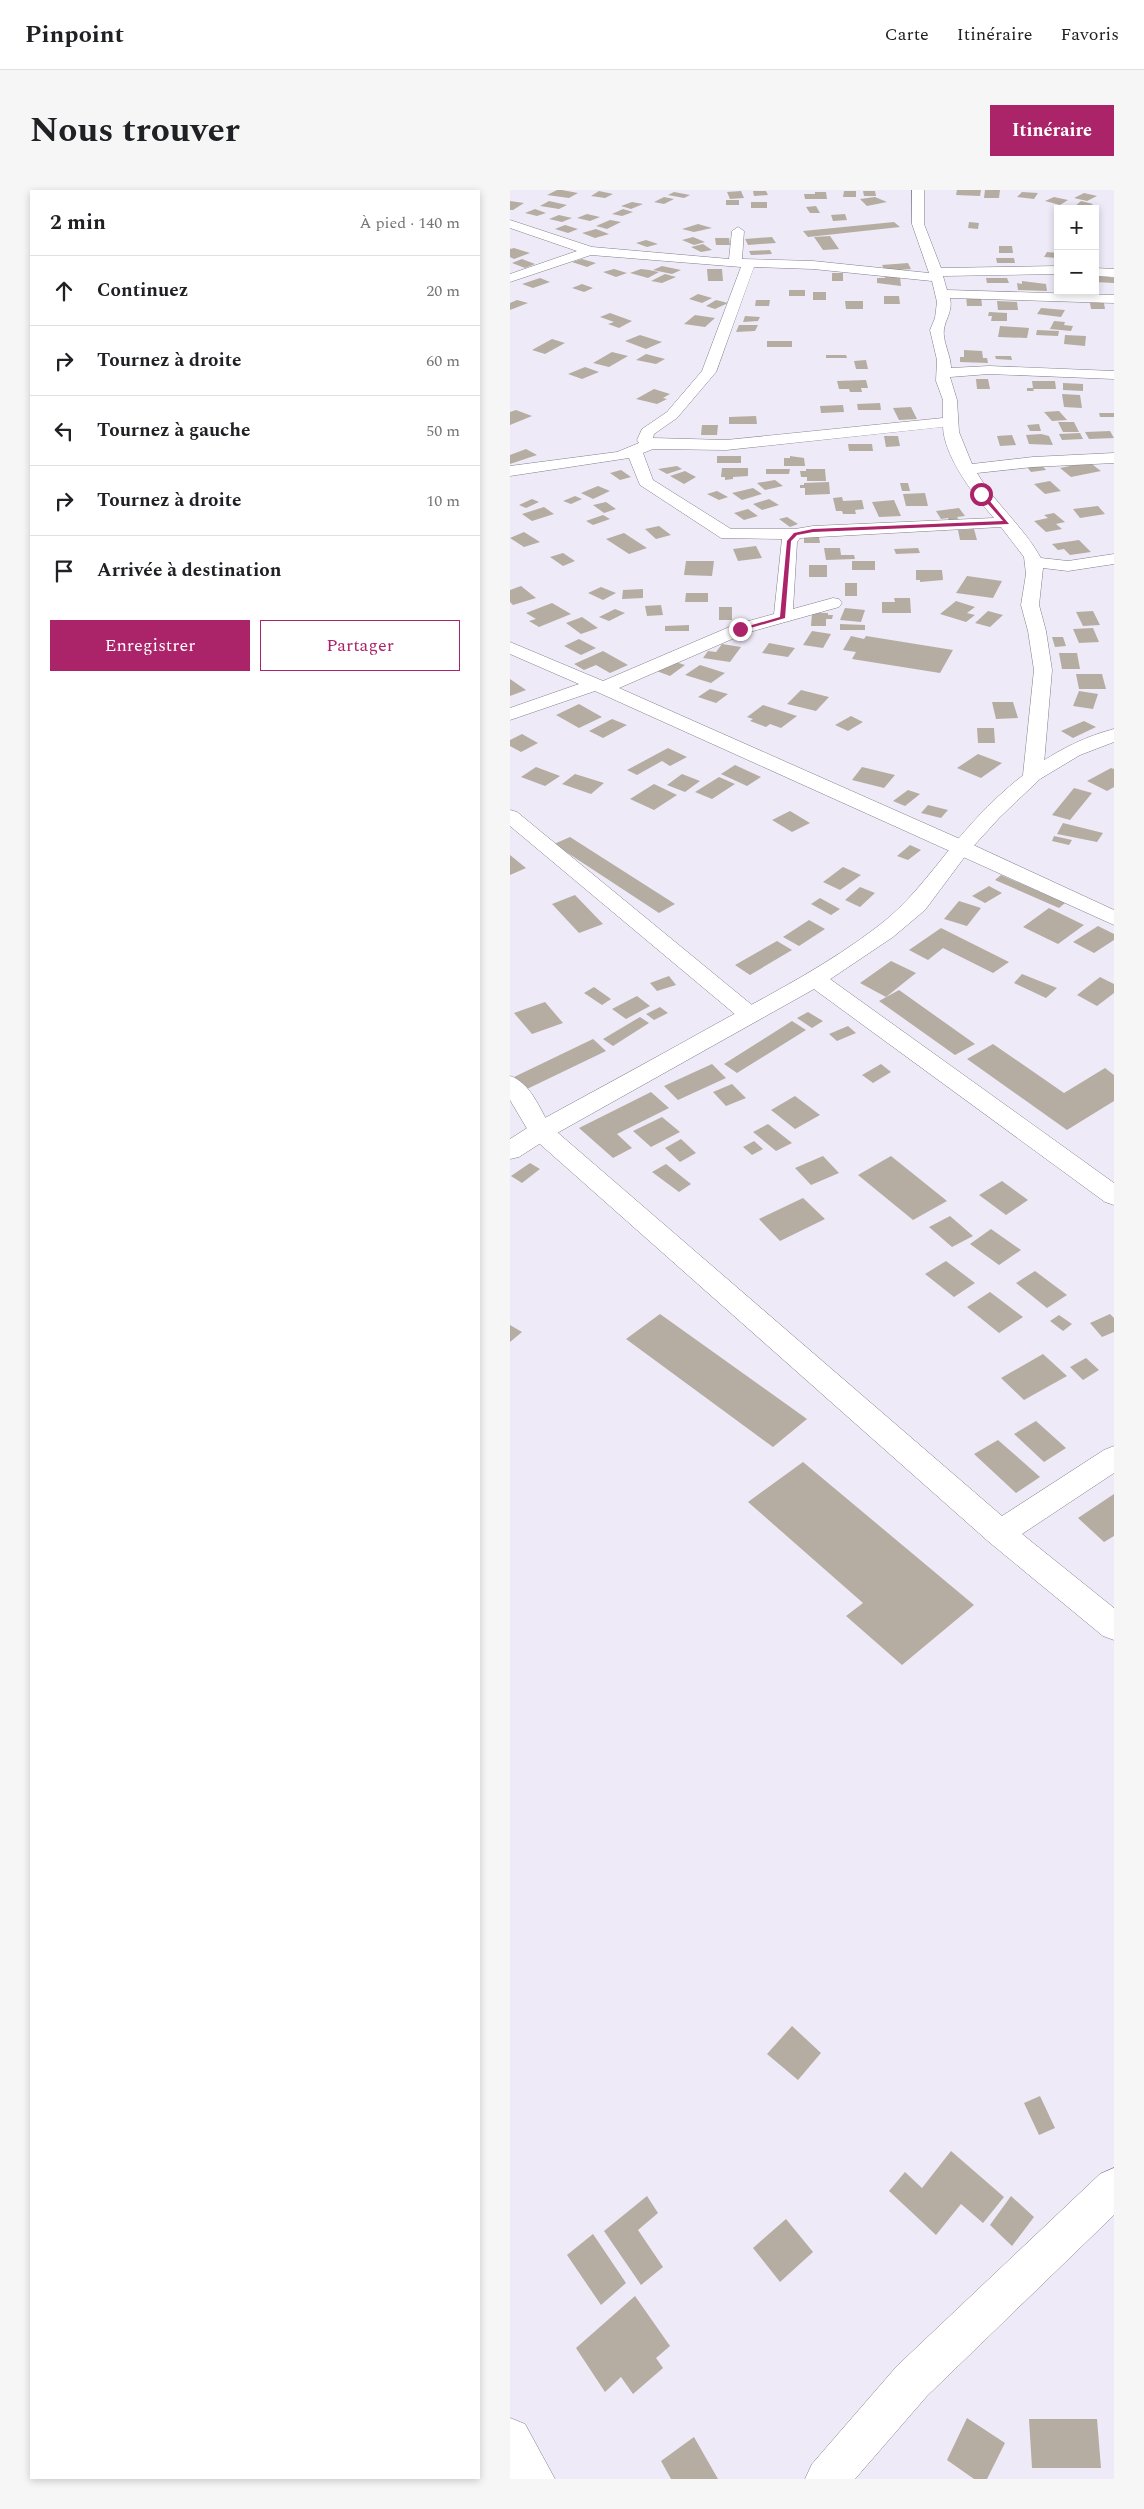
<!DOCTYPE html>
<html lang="fr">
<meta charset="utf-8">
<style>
body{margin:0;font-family:Spectral,serif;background:#f6f6f6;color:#202124}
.controls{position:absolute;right:15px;top:15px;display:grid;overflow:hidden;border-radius:0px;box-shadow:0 2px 8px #0003}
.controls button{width:45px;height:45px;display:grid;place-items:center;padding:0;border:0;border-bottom:1px solid #e0e0e0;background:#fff;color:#202124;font:25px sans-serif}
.stop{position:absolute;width:15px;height:15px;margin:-11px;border:4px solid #ab2469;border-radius:50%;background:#fff}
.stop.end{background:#ab2469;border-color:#fff;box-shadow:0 1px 5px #0008}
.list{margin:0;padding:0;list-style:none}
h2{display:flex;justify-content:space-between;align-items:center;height:65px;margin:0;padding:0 20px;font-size:21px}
h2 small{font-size:16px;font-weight:400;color:#757577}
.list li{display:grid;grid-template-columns:32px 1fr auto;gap:15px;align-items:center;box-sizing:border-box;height:70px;padding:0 20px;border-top:1px solid #e0e0e0}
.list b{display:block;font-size:19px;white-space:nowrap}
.list em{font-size:16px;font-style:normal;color:#757577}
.actions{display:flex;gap:10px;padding:15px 20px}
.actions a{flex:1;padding:11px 0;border:1px solid #ab2469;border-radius:0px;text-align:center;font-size:18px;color:#ab2469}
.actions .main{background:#ab2469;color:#fff}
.icon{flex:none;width:28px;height:28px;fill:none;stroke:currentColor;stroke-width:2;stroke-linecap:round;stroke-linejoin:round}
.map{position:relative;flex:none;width:604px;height:2289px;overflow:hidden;border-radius:0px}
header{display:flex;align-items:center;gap:30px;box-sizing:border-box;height:70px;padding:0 25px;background:#fff;border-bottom:1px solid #e0e0e0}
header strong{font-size:24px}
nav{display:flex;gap:28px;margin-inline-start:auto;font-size:18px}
.intro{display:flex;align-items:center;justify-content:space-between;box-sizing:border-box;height:120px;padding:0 30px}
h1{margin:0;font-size:35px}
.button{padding:12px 22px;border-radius:0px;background:#ab2469;color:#fff;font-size:18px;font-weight:700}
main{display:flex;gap:30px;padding:0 30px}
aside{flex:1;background:#fff;border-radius:0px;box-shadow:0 2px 8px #0003}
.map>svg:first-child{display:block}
</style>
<header>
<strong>Pinpoint</strong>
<nav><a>Carte</a><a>Itinéraire</a><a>Favoris</a></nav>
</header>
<div class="intro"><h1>Nous trouver</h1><a class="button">Itinéraire</a></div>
<main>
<aside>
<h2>2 min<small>À pied · 140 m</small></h2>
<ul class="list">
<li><svg class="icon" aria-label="ahead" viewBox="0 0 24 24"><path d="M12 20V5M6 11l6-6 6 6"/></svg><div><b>Continuez</b></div><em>20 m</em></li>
<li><svg class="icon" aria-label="right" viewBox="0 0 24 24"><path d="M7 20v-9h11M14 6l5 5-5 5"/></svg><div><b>Tournez à droite</b></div><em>60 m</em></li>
<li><svg class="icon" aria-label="left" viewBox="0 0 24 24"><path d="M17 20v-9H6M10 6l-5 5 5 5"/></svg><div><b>Tournez à gauche</b></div><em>50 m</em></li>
<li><svg class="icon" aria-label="right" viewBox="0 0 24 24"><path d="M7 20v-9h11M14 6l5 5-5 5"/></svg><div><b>Tournez à droite</b></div><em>10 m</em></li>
<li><svg class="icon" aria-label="arrive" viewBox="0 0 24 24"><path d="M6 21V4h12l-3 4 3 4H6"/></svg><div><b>Arrivée à destination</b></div></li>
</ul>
<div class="actions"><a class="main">Enregistrer</a><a>Partager</a></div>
</aside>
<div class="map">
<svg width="604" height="2289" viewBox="0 0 604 2289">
<rect width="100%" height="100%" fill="#eeeaf8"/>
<path fill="#b5ada2" d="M47 0H52L68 3 59 8 37 5Z
M447 0H471L470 6 446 5Z
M475 0H490L489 8H474Z
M89 1 103 4 95 8 81 6Z
M231 1 234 8 220 9 217 2Z
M243 1H256L258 5 244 6Z
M334 1H346V7H333Z
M353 1H365L366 6H354Z
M164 2 180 5 174 8 158 5Z
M305 2H316L317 9H295L294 4H305Z
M512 2 528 3 524 9 507 7Z
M574 3 587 6 577 11 564 8Z
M154 7 164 9 154 14 144 12Z
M365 7 377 12 357 16 350 9Z
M544 7 558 10 550 15 535 11Z
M216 10H229V15H216Z
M0 11 14 13 3 20H0Z
M39 11 57 15 49 19 30 16Z
M571 11 583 14 575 19 564 17Z
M122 12 133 14 121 19 111 16Z
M241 12H257V18H241Z
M306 16 310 23H300L296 17Z
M25 19 36 23 27 26 15 23Z
M113 19 123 22 112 26 102 24Z
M77 24 90 27 80 31 67 28Z
M335 24 337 30 323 31 321 25Z
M49 25 62 28 52 32 39 29Z
M100 30 111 32 97 39 86 36Z
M384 32 390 37 298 47 293 41Z
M459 32 469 33 468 39 458 38Z
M188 34 202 38 184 42 172 39Z
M55 35 68 39 58 43 45 39Z
M86 39 99 44 85 48 72 43Z
M320 46 329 59 313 60 304 47Z
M183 47 195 52 184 55 172 50Z
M262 47 266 53 238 55 235 49Z
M205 48H219L220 55H206Z
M136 50 148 54 137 57 126 53Z
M193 54 202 60 191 62 181 57Z
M489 56H502L503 63H489Z
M4 58 20 63 4 69 0 67V59Z
M260 60 262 64 241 65 239 61Z
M537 62 548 63V68L534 67Z
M486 68H504L505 73H487Z
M12 69 25 74 15 78 2 73Z
M72 69 86 73 77 77 62 72Z
M398 73 401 79 375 81 372 75Z
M152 76 171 80 162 84 143 80Z
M104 79 117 83 106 87 93 82Z
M131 79 139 80 149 82 138 88 120 83Z
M197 79H212L213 91H198Z
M322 83H333V91H322Z
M155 84 166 87 152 93 141 91Z
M585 85 604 88V93L585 92Z
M375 87H390L391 96 367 93V88H375Z
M30 88 40 92 23 98 12 94Z
M476 88H497L499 93H477Z
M512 91 536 94 537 101 508 100 507 93 512 94Z
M72 94 83 98 74 102 62 98Z
M279 100H295V106H279Z
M303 102H316V110H303Z
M188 104 202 108 192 113 179 109Z
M374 106H389L390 114H374Z
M456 106H471L472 116H457Z
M7 110 18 113 0 120V113Z
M206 110 218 113 205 119 196 116Z
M246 110H260L259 116H245Z
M335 111H353V119H336Z
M487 111 507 112 508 120H488Z
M580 113H594L595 119H581Z
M531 118 555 120 551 127 527 124Z
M479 122 497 123V131H481L482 126H478Z
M100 123 122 131 109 138 98 134 104 132 90 127Z
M185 125 205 128 195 137 174 134Z
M235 126 250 127 248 131 233 132Z
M544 131 555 132 554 135 563 136 561 141 540 139Z
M229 135H248L245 141 226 142Z
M490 136 519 138 517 148 488 147Z
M527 140 549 141 548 146 526 145Z
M130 145 152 152 136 159 115 151Z
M555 145 576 146 575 156 554 154Z
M42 149 55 153 35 164 22 160Z
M257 151H282V157H257Z
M454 160 472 161 473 168H477L478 173 450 172V167H454Z
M102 162 118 166 99 177 83 173Z
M136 164 155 169 146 174 126 170Z
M316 165H336L337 168H316Z
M485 166H501L502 170 486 169Z
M356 170 358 179H346L344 171Z
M75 177 89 182 72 189 58 184Z
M466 189H478L480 199H467Z
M356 190 358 198H351L352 202H340L339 199H329L327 191Z
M522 191H545L546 199H523L524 201H517V198H523Z
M553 193 573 194V201L553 200Z
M144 199 160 204 153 208 157 209 147 214 126 209Z
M552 204 570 205 572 218 554 217Z
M370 213 371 220H348L347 214Z
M333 215 334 222 311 223 310 216Z
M401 217 407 229 389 230 383 218Z
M6 220 22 226 0 235V222Z
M549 221 557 230 542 231 534 222Z
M589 223H604V227H590Z
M246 226 247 234H219V227Z
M548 232H564L569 242H553Z
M529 234 531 241H520L517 235Z
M192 235H208L207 245H191Z
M600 241 604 248 579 249 575 242Z
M570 243 573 249 552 250 549 244Z
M531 244 539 246 543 255 519 254 516 245Z
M502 245 506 255 490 256 487 246Z
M374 246H388L390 256 376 257Z
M338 254H362L363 261H339Z
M16 259 27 265 0 274V265Z
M207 266H231V273H207Z
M280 266 294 268 295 276H274V268H280Z
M579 272 591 281 561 287 550 278Z
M531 274 536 280 521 282 516 276Z
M167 276 172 279 157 284 148 279Z
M212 278H238V286L223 287V289L215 290V287H211Z
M256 279H280L279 284H256Z
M296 279H315L316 291H297V287H291L290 281H296Z
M111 280 121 287 110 290 100 283Z
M175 281 186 287 174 294 160 286Z
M265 290 273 296 255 300 247 293Z
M540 291 551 301 535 304 524 294Z
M319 292 320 304 295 305V298H290V295H294V293Z
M390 293H398L400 301H392Z
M88 296 100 301 83 309 71 303Z
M243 298 252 304 232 310 222 303Z
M207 301 218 307 209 310 197 304Z
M415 303 418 316H396L393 304Z
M65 306 72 309 61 314 53 311Z
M332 307 333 311 352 310 354 319 345 320 346 324H333L332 321H326L323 308Z
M22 309 29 312 16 318 9 315Z
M259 309 269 315 252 320 243 314Z
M384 310 391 326 369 327 362 312Z
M96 312 106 319 94 323 83 315Z
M588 316 595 324 570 328 563 319Z
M34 317 44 324 22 331 12 324Z
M449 318 455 326 447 327 449 330 439 331 438 328 431 329 426 321Z
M238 319 248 326 234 330 224 323Z
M544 323 555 332 546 334 552 339 536 342 524 331 538 328 534 325Z
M93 325 100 329 83 335 76 331Z
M277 327 288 334 280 337 269 329Z
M149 336 161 345 146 349 135 339Z
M464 339 467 350H450L448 340Z
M14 342 30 352 14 357 0 348Z
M114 343 137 358 119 364 96 349Z
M294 347H309L310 353H294Z
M569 350 581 362 560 365 554 359 548 360 542 354Z
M246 356 252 368 228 371 223 359Z
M314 358H330L331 365H344L345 369 316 370Z
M408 358 410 363 386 364 384 359Z
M53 363 65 371 53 376 40 367Z
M176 371H204L202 386 174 385Z
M342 371H365V380H342Z
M299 375H317V387H299Z
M406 380H432L433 390 410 392V390H406Z
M457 386 492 391 483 408 446 403Z
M335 393H347V406H335Z
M11 396 26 408 3 415 0 412V400Z
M91 397 106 403 93 410 78 403Z
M133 399V408L112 409 113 400Z
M176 403H198V412H175Z
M384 408H400L401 423H372V412H385Z
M446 411 465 417 457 423 465 425 456 432 430 424Z
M42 413 61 424 29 437 19 431 26 429 16 423Z
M151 415 153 425 137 426 135 416Z
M209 417H222V430H209Z
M335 418 355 420 351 432 330 430Z
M105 419 115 423 99 431 89 427Z
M478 421 493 425 480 437 465 433Z
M583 421 590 435 573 436 566 422Z
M302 423H318V425H323L322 429H316V436H301Z
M72 427 88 438 71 444 56 433Z
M330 434 355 435V440H330Z
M179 435V441H155V436Z
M583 438 589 452 569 453 563 439Z
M302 441 321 444 313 458 293 455Z
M341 446 354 449 356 446 443 460 430 483 342 469 346 462 333 460Z
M542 447H553L556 456 545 457Z
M69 449 86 458 71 465 54 456Z
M259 453 285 458 278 467 252 463Z
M212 454 231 457 220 472 193 468 198 461 206 462Z
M93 461 118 475 100 483 86 475 74 480 64 474Z
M549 463H567L570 479H552Z
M159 470 175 475 160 486 144 480Z
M190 475 215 483 201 493 175 485Z
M566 484H592L596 499H569Z
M0 489 16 500 0 506Z
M200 499 218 504 206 513 188 507Z
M291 500 319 507 306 521 277 514Z
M569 501 588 504 583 519 563 516Z
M482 512H503L508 528 486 529Z
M69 514 92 527 69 538 46 525Z
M253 515 287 526 271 538 260 534 256 537 240 531 243 529 237 527Z
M341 526 353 532 338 541 325 535Z
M102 529 117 535 93 548 79 541Z
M574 531 586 537 563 548 551 541Z
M467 538H484L485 553H468Z
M12 544 28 553 11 562 0 556V550Z
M158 558 177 567 160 576 152 571 127 585 117 580Z
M468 564 492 573 471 588 447 578Z
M225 575 251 587 237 596 211 584Z
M26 577 50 586 35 596 11 587Z
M352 577 385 585 374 598 342 590Z
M601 578 604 579V597L597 601 577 591Z
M65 584 94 593 81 604 52 594Z
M172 584 190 591 175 602 157 595Z
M209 587 225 594 202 609 185 602Z
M144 594 167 605 144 620 120 609Z
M564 598 582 603 560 630 542 625Z
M398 600 410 604 395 616 383 611Z
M418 615 438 620 431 628 411 623Z
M280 621 300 633 282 642 262 630Z
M553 633 593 643 587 652 547 644Z
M544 646 562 650 559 655 542 651Z
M60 647 165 714 149 723 44 654Z
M400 655 411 660 398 670 387 666Z
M0 665 16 678 0 685Z
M333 677 351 685 330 700 313 692Z
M491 685 555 713 549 718 485 690Z
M479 696 492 703 475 713 462 706Z
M350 697 365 703 350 717 335 710Z
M65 705 93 734 69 743 42 714Z
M310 708 330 719 321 725 301 714Z
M449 711 471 718 457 736 434 729Z
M539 718 574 735 548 754 513 737Z
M299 730 315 739 289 756 273 747Z
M588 736 604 744V750L584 763 563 752Z
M431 738 499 772 483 783 433 758 418 770 399 760Z
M267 751 282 760 240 785 225 775Z
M381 771 406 783 376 807 350 793Z
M512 784 547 798 536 808 504 793Z
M159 786 166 795 147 801 140 793Z
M590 787 604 794V803L587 816 567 805Z
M84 797 101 809 92 815 74 803Z
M389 800 465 854 445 865 369 811Z
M127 806 140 816 116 829 102 819Z
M35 812 53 833 22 844 4 823Z
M150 817 158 823 144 830 136 824Z
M298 822 313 831 302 838 287 828Z
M130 827 139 833 103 856 93 849Z
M282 831 296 840 227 883 214 874Z
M338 836 346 843 327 851 319 844Z
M83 849 96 861 17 899 4 887Z
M483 854 554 903 595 878 604 885V911L557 940 457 869Z
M202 874 216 888 168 910 154 896Z
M371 874 381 882 363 893 352 885Z
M222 894 236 908 216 916 203 902Z
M141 902 159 918 107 944 122 958 103 968 69 938Z
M285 906 310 925 285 939 261 920Z
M152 927 170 942 141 957 123 941Z
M258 934 282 953 266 961 243 942Z
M171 949 186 963 170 972 155 958Z
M244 951 253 959 242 965 233 957Z
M313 966 329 983 301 995 285 978Z
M381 966 437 1011 403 1030 348 985Z
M20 973 30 979 12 993 1 986Z
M156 974 181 994 169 1002 142 982Z
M492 991 518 1010 496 1025 469 1005Z
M293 1008 315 1029 270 1051 249 1029Z
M440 1026 463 1046 442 1057 419 1037Z
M481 1039 511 1060 489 1075 460 1054Z
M436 1071 465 1093 444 1107 415 1084Z
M525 1081 557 1105 537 1118 506 1093Z
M480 1102 513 1127 489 1143 457 1117Z
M150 1124 297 1229 263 1257 116 1149Z
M600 1124 604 1128V1142L592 1147 580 1133Z
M549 1125 562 1134 553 1141 540 1131Z
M0 1135 12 1142 0 1152Z
M533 1164 557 1186 514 1210 491 1188Z
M576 1168 589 1180 573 1190 560 1177Z
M526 1231 556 1258 534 1272 504 1244Z
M488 1250 530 1287 506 1303 464 1264Z
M293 1272 464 1415 392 1475 336 1426 353 1413 238 1312Z
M604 1304V1346L594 1352 568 1328Z
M282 1836 311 1863 288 1890 257 1864Z
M530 1906 545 1938 529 1945 514 1913Z
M441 1961 494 2007 473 2033 451 2014 426 2045 379 2001 395 1982 412 1998Z
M137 2006 148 2023 128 2040 153 2077 131 2095 94 2041Z
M501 2006 524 2027 502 2056 480 2035Z
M276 2029 303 2062 270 2092 243 2058Z
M83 2044 116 2093 91 2115 57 2065Z
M125 2106 160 2156 146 2168 153 2178 123 2204 111 2187 95 2202 66 2158Z
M457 2228 495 2253 477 2289H464L437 2270Z
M519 2229H587L591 2278H522Z
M184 2247 208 2289H161L151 2271Z"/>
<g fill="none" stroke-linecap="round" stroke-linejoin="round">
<g stroke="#827f8a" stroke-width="1">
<path id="minor" d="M402 0H414V34L431 78 548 76V84L433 86 437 100 604 105V113L440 108C443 120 436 128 434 139 432 151 441 165 441 178L479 176 604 181V189L479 184 440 187 447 210 449 242 462 274 523 267 604 263V273L523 277 467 283C485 314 513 336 531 368L558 371 604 364V374L558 381 533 378 529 415 536 441 542 480 533 585 530 589H516L513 585 524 480 518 441 511 415 516 384 514 367 491 337 290 348 287 352 283 419 323 408 329 409 332 413 329 417 236 443 109 498 459 653 604 720V735L85 501 0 530V518L69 494 0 464V452L93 491 224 435 264 424 272 349 211 348 130 295 119 268 0 286V276L107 262 129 253 127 250 132 239 157 222 192 181 231 77 81 65 0 92V84L67 61 0 38V30L82 57 219 69 222 41 228 37 234 41 232 69 303 71 419 83 402 34ZM244 77 303 79 422 91 427 112 425 128 420 140 427 170 426 191 433 210V228L216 250 143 248 144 244 167 228 206 182ZM433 237C434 267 465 307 484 328L303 336 285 339H221L143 290 133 263 143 259 216 260Z
M585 78 604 79V87L585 86Z
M0 620 7 622 248 820 252 825 248 830 240 832 232 830 0 636Z
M305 782 313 784 604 993V1015L595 1012 297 794 294 789 297 784Z
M0 886C20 892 30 919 40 936L492 1326 594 1260 604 1256V1283L512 1344 604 1418V1450L593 1446 479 1352 22 947 0 910Z
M604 1978V2025L417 2206 345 2289H295L302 2274 387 2176 590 1984Z
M0 2228 15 2234 45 2289H0Z"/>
</g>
<g stroke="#827f8a" stroke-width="1">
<path id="tertiary" d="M604 539V552L570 565 530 589 490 627 459 661 415 720 383 747 313 794 40 947 9 967 0 969V949L22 935C86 900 151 865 215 829 267 801 320 773 367 737 398 714 419 684 444 654 486 603 538 556 604 539Z"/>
</g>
<use href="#minor" fill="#fff" fill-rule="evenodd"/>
<use href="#tertiary" fill="#fff" fill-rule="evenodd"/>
</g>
<path fill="#ab2469" d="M473 303 499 334 303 342 287 345 281 351 275 428 230 441 228 439 270 427 277 351 284 343 303 339 493 331 469 304Z"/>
</svg>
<div class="controls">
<button>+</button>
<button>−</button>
</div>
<div class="stop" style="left:471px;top:304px"></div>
<div class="stop end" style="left:230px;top:439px"></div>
</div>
</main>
